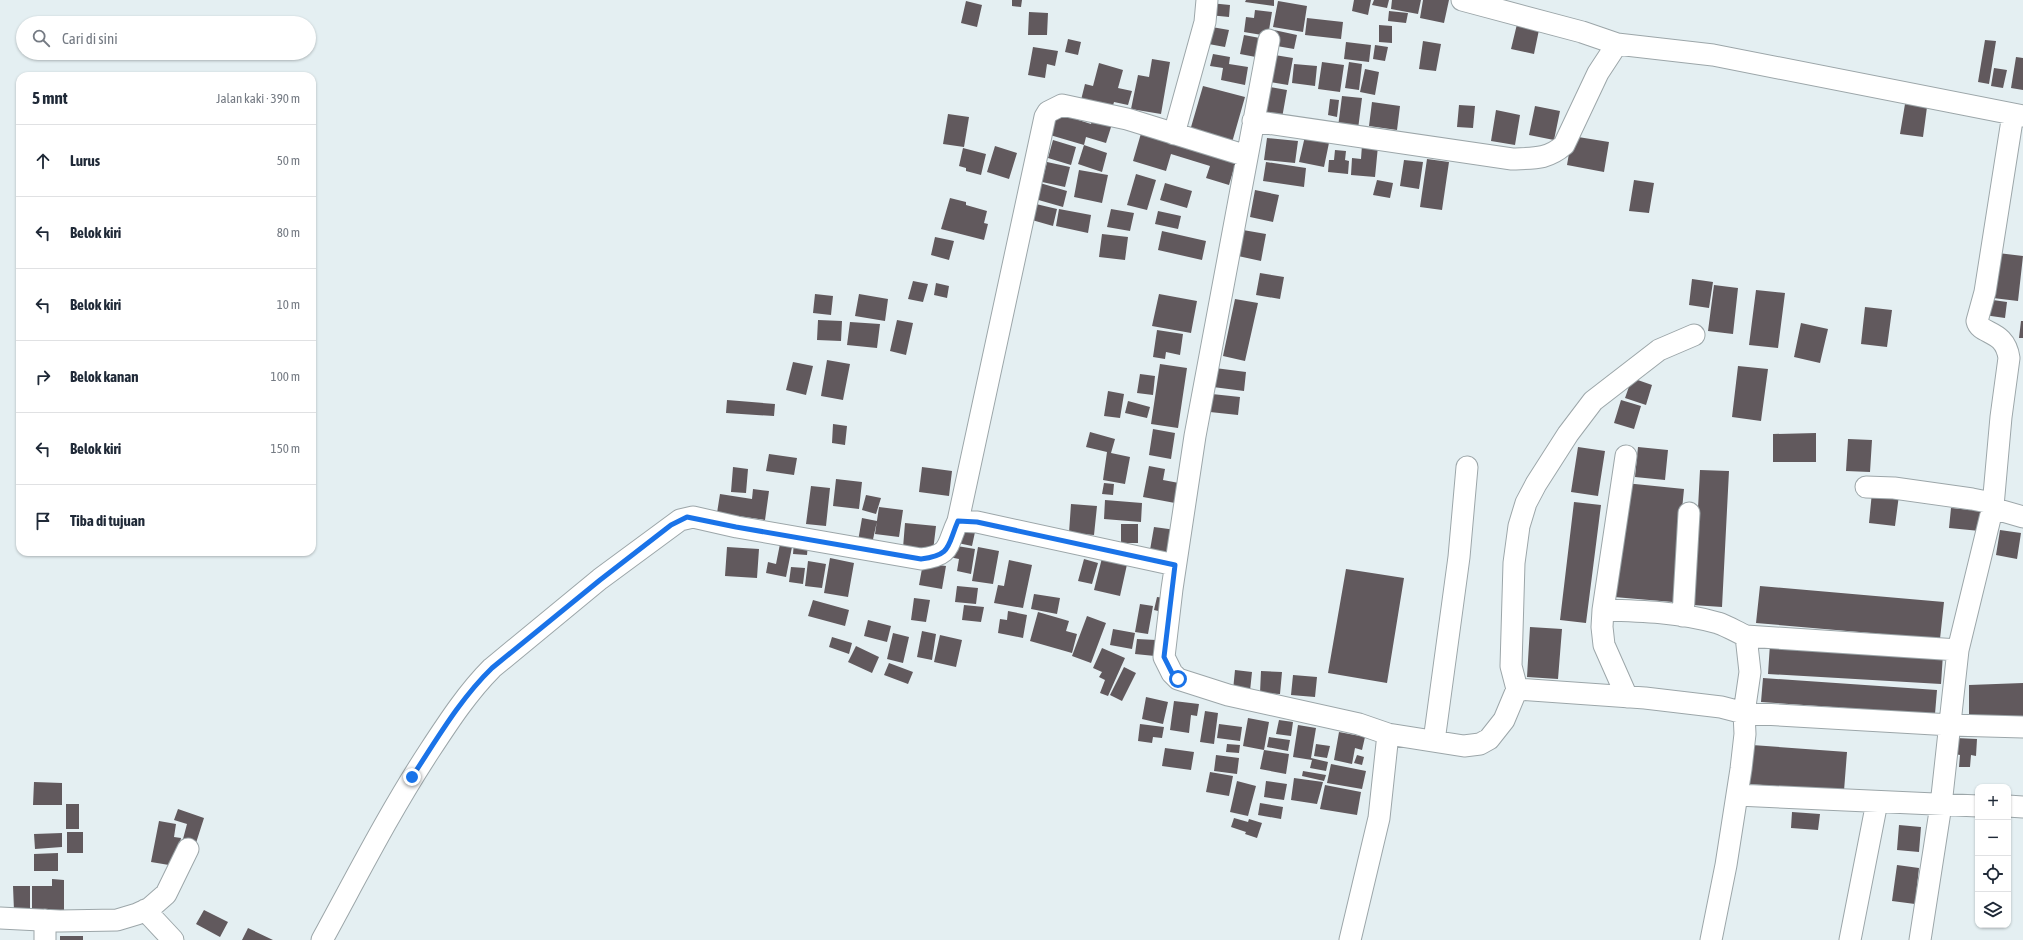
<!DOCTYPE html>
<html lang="id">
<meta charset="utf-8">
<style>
body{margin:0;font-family:"Asap Condensed",sans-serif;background:#f6f6f7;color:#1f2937}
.controls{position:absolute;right:12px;bottom:12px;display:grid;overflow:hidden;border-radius:8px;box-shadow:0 1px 3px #0004}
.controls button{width:36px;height:36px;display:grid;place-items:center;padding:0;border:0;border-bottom:1px solid #e0e1e3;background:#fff;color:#1f2937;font:20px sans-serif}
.stop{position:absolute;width:12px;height:12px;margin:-9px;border:3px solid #1a73e8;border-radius:50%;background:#fff}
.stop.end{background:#1a73e8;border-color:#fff;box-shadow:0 1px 4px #0008}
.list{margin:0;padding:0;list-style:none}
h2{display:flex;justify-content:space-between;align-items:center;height:52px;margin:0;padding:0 16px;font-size:17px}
h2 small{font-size:13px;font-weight:400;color:#747a83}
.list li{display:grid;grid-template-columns:26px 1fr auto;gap:12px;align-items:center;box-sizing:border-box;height:72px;padding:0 16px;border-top:1px solid #e0e1e3}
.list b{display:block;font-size:15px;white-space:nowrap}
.list em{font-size:13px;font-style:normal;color:#747a83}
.icon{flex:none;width:22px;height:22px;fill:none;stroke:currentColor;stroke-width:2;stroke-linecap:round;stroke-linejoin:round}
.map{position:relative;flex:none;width:2023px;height:940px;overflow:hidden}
.search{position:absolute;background:#fff;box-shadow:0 1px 3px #0004;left:16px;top:16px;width:300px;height:44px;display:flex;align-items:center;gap:10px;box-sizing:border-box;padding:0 14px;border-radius:22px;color:#747a83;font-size:15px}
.panel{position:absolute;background:#fff;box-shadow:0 1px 3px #0004;left:16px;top:72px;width:300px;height:484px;border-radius:12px}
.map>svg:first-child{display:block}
</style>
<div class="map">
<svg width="2023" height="940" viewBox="0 0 2023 940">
<rect width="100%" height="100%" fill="#e4eff2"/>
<path fill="#61595d" d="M1012 0H1022L1021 7 1012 6Z
M1246 0H1274V6L1245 2Z
M1354 0H1371L1368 15 1352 11Z
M1374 0H1389L1387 8 1372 5Z
M1392 0H1421L1418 14 1391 9Z
M1423 0H1449L1444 23 1420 18Z
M966 1 982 5 977 27 961 23Z
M1278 1 1307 6 1303 32 1273 27Z
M1210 3 1230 5 1229 17 1209 15Z
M1255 10 1272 12 1268 36 1244 32 1246 17 1254 18Z
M1389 11 1408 13 1406 23 1388 21Z
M1029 12 1048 13 1047 35H1028Z
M1307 18 1343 22 1341 39 1305 35Z
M1518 20 1540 25 1534 54 1511 49Z
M1379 25 1392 26V43L1379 42Z
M1206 26 1229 30 1225 47 1203 43Z
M1274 30 1297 35 1294 49 1271 45Z
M1244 35 1265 39 1261 58 1240 54Z
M1068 39 1081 42 1078 55 1065 52Z
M1985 40 1996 41 1989 84 1978 82Z
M1423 41 1441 44 1436 71 1419 69Z
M1346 42 1371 45 1369 62 1344 59Z
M1375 45 1388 47 1385 61 1373 59Z
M1033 47 1058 51 1055 66 1047 64 1045 78 1028 75Z
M1213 54 1230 57 1229 64 1248 67 1245 85 1221 80 1223 68 1210 66Z
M1269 54 1293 58 1288 85 1264 81Z
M2016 57 2023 58V90L2011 88Z
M1152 59 1170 62 1161 114 1131 109 1138 75 1149 77Z
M1322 62 1344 65 1340 92 1318 89Z
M1349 62 1362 64 1359 90 1345 88Z
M1099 63 1123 70 1118 88 1132 91 1128 105 1114 102 1112 109 1081 100 1085 84 1093 86Z
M1294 64 1317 66 1315 86 1292 83Z
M1994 68 2007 70 2003 88 1991 86Z
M1365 69 1379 72 1375 95 1360 92Z
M1203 86 1245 97 1231 146 1189 134Z
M1265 86 1287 90 1282 118 1265 116Z
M1342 96 1362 98 1358 129 1338 127Z
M1330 99 1339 100 1337 117 1328 115Z
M1372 102 1400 106 1397 130 1369 126Z
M1905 104 1927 107 1923 137 1900 134Z
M1459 105 1475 106 1473 128 1457 127Z
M1535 106 1560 111 1554 140 1529 135Z
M1496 110 1520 115 1515 145 1491 141Z
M1057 113 1091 124 1093 118 1112 124 1106 143 1086 137 1084 145 1107 153 1102 172 1078 164 1084 145 1050 135Z
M948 114 969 117 964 147 943 144Z
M1142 130 1237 158 1229 185 1206 178 1210 166 1171 154 1166 171 1133 161Z
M1306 132 1330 138 1324 167 1299 162Z
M1572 136 1609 142 1604 172 1567 165Z
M1267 138 1298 141 1295 163 1264 160Z
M1053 140 1076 147 1071 165 1048 158Z
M1362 145 1378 146 1375 177 1351 175 1352 158 1361 159Z
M995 146 1017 153 1009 179 987 172Z
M963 148 986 154 981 175 966 171V168L959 166Z
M1335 150 1346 151 1345 160 1349 161 1348 174 1328 172 1329 160H1334Z
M1427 159 1449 162 1442 210 1420 207Z
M1404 160 1423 162 1419 189 1400 186Z
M1047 162 1070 167 1065 187 1042 182Z
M1266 162 1306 168 1304 187 1263 181Z
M1079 170 1108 175 1102 203 1074 197Z
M1136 174 1156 180 1147 210 1127 205Z
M1377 180 1393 183 1390 198 1373 195Z
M1634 180 1654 183 1649 213 1629 211Z
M1040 183 1067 191 1063 207 1035 199Z
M1165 183 1192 191 1187 208 1160 200Z
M1255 190 1279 195 1273 222 1250 217Z
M950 198 966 202V205L987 211 984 223 988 224 984 240 941 229Z
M1036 204 1057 209 1053 226 1032 220Z
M1059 209 1091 215 1088 233 1056 226Z
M1111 209 1134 213 1130 231 1107 227Z
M1158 211 1181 216 1178 229 1155 224Z
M1243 230 1266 234 1261 261 1238 256Z
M1162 231 1206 241 1202 260 1158 250Z
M1102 234 1128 237 1125 260 1099 257Z
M935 237 954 241 949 260 931 255Z
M1998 253 2023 256 2018 301 1993 298Z
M1260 273 1284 277 1280 299 1256 295Z
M1692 279 1713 282 1709 308 1689 305Z
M913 281 928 284 923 302 908 299Z
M936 283 949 286 947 298 934 295Z
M1714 285 1738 288 1733 334 1708 331Z
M1756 290 1785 293 1778 348 1749 345Z
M815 294 833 296 831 315 813 313Z
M859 294 888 299 885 321 855 316Z
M1159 294 1197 301 1191 333 1152 326Z
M1235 299 1258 303 1245 361 1223 356Z
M1986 299 2007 302 2005 318 1984 315Z
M1865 307 1892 310 1887 347 1861 344Z
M818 320 842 321 841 341 817 340Z
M897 320 913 323 906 355 890 351Z
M2021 321H2023V338H2019Z
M850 322 880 324 877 348 847 345Z
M1801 323 1828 329 1820 363 1794 357Z
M1157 330 1183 334 1180 355 1166 352 1165 359 1153 357Z
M827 360 850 364 843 400 821 396Z
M793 362 813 366 806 395 786 390Z
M1160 364 1187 368 1178 428 1151 424Z
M1738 366 1768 369 1761 421 1732 417Z
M1215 368 1246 372 1244 391 1213 387Z
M1140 374 1155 376 1153 395 1137 393Z
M1632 378 1652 385 1646 405 1625 398Z
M1108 391 1124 394 1120 418 1104 416Z
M1212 394 1240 397 1238 415 1210 412Z
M727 400 775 404 774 416 726 413Z
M1621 400 1641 406 1634 429 1614 423Z
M1128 401 1150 407 1147 418 1125 413Z
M833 424 847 426 845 445 832 443Z
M1153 429 1175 433 1171 459 1149 455Z
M1090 432 1115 439 1111 453 1130 457 1125 484 1103 480 1107 452 1086 447Z
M1816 433V462H1773V434Z
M1848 439 1872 440 1870 472 1846 471Z
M1578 447 1605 451 1598 496 1571 492Z
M1638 447 1668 450 1665 480 1635 477Z
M769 454 797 458 794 475 766 471Z
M1149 466 1165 469 1163 480 1179 483 1175 503 1143 497Z
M733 467 748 469 746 493 731 492Z
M922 467 952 471 949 496 919 492Z
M1700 470 1729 471 1722 607 1693 605Z
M836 479 862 482 859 509 833 506Z
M1104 483 1114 484 1113 495 1102 494Z
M1625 483 1684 489 1673 602 1614 597Z
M811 486 830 488 826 526 806 524Z
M753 489 769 491 765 520 717 513 720 494 752 499Z
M1872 492 1899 495 1895 526 1869 523Z
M866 495 881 498 876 514 862 510Z
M1105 500 1142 503 1141 522 1104 519Z
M1574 502 1601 505 1586 623 1560 620Z
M1071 504 1097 506 1094 535 1069 533Z
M879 507 903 510 899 537 875 534Z
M1951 508 1982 511 1980 531 1949 528Z
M862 518 877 521 872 544 858 541Z
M905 523 936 526 933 551 903 548Z
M1121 524H1138V543H1121Z
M1154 527 1176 530 1172 554 1150 550Z
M956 529 975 532 972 546 953 542Z
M2000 530 2021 533 2017 559 1996 555Z
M781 539 793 542 786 577 766 573 768 562 776 564Z
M794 542 808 544 807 555 793 554Z
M951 545 975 549 971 574 957 571 959 559 949 557Z
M727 547 759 549 757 578 725 576Z
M978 547 999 551 993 584 972 581Z
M1103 554 1128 560 1120 596 1094 590Z
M830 558 854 563 848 597 824 593Z
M1084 559 1098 563 1092 584 1078 581Z
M1009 560 1032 565 1023 608 994 603 998 585 1004 586Z
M808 561 826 564 822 588 805 586Z
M923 563 946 566 942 589 919 585Z
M791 567 805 568 803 584 789 582Z
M1346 569 1404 578 1387 683 1328 673Z
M957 586 978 588 976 604 955 602Z
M1760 586 1944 602 1940 639 1756 623Z
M1034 594 1060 598 1057 614 1031 609Z
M1157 597 1165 598 1162 612 1154 610Z
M914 598 930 600 926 622 911 620Z
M813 600 849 610 845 626 808 616Z
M1140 604 1153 606 1148 634 1135 632Z
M964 605 984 607 981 622 962 620Z
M1008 611 1027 615 1023 638 998 633 1000 619 1007 620Z
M1038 612 1069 621 1066 631 1077 634 1072 653 1030 641Z
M1087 616 1106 623 1091 663 1072 656Z
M868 620 891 626 887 642 864 636Z
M1530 627 1562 629 1558 679 1527 677Z
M1113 629 1135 633 1132 649 1110 645Z
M922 631 936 634 932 660 917 657Z
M893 633 909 637 903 663 887 659Z
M940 635 962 640 956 667 934 662Z
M832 637 852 643 849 654 829 647Z
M1137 639 1156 640 1155 656 1135 654Z
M1770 644 1943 654 1941 684 1768 674Z
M856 646 879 657 872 673 848 662Z
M1102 648 1125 658 1108 696 1100 693 1105 680 1099 677 1102 672 1093 668Z
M889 663 913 672 908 684 884 675Z
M1124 667 1136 673 1122 701 1110 695Z
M1235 670 1252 672 1250 691 1233 690Z
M1261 671 1282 672 1280 694 1260 693Z
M1293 675 1317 677 1315 697 1291 695Z
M1763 678 1937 690 1935 714 1761 702Z
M2023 683V717L1969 718V685Z
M1146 697 1168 702 1163 724 1142 719Z
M1174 701 1199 704 1197 716 1191 715 1189 733 1170 730Z
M1205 711 1218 713 1214 744 1200 742Z
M1248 718 1269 722 1264 750 1243 746Z
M1279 720 1293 722 1291 736 1276 734Z
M1140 724 1164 727 1162 738 1153 737 1152 743 1138 741Z
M1219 724 1242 727 1240 741 1217 738Z
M1298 725 1316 728 1311 758 1328 762 1326 771 1310 768 1312 760 1293 757Z
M1339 732 1365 737 1362 750 1355 748 1352 764 1334 760Z
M1269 737 1290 740 1288 751 1267 747Z
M1956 738 1977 739 1976 756 1971 755 1970 767H1959L1960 755 1955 754Z
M1227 744 1240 745 1239 753 1226 752Z
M1316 744 1330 746 1327 758 1314 756Z
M1752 745 1847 752 1844 791 1749 784Z
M1165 748 1194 752 1191 770 1162 766Z
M1264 750 1289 754 1286 774 1260 769Z
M1216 755 1239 758 1237 774 1214 771Z
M1357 755 1364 757 1362 765 1354 763Z
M1331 764 1366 771 1362 789 1327 783Z
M1303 771 1326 775 1324 781 1302 776Z
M1210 772 1233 776 1229 796 1206 792Z
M1294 778 1323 782 1317 804 1291 800Z
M1237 781 1256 786 1248 816 1230 812Z
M1266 781 1287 784 1284 800 1264 797Z
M34 782 62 783V805H33Z
M1325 785 1361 792 1357 815 1320 809Z
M1260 803 1283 807 1281 819 1258 815Z
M66 804H79V829H66Z
M178 809 204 818 196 843 183 839 187 824 174 820Z
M1792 812 1820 814 1818 830 1791 828Z
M1234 818 1248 822 1249 819 1262 823 1257 838 1245 834 1246 832 1231 827Z
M159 821 176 824 174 837 181 838 176 861 171 860 169 865 151 862Z
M1899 825 1921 827 1919 852 1897 850Z
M67 832H83V853H67Z
M62 833V847L35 849 34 834Z
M58 853V871H34V854Z
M1897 865 1919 868 1915 904 1892 901Z
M52 879 64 880V911H32V886H52Z
M13 886H30V911H14Z
M204 910 228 922 220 937 196 924Z
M248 928 273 940H242Z
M60 936H83V940H60Z"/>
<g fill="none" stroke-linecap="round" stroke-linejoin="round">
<g stroke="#9ca6a9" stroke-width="23">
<path id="street" d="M1462 0 1582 32 1617 44
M1269 40 1195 436 1172 589 1164 657 1172 673 1178 679 1228 695 1359 724 1388 734
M1253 121 1512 159C1533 158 1547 160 1564 145L1598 73 1617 44 1713 55 2023 116
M1174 134 1205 22 1207 0
M1866 487 1894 488 1972 499 1987 502 1999 510 2023 517
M958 521 1045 117 1048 112 1062 105 1127 119 1247 156
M1603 610 1626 456
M1683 616 1689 513
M1746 636 1958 650
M1517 689 1511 666 1514 563 1519 526 1526 503 1536 484 1568 434 1593 401 1659 350 1694 335
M1627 697 1604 645 1602 627 1603 610C1642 611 1680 612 1718 623 1727 626 1737 632 1746 636L1750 672 1744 713 1951 725 2023 727
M1434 741 1459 557 1467 467
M1737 795 1978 806
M2008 806 2023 807
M145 910 173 940
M0 918 60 921 117 920 137 914 150 908 166 894 188 849
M45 920V940
M322 940C357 876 390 811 430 750 449 721 468 692 492 668L600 579 680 520 693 517 737 527 921 559C952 555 946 546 958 521L977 522 1175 565
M1350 940 1379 818 1388 734 1464 746 1480 744 1489 739 1504 720 1517 689 1645 698 1721 707 1744 713 1745 734 1741 769 1726 865 1711 940
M1850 940 1877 802
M1920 940 1941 805 1958 650 1993 506 2001 417 2009 358C2005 329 1980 335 1977 321L1985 292 2013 114"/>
</g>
<use href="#street" stroke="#fff" stroke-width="21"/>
</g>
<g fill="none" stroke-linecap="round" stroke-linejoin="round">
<path stroke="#1a73e8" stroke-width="5" d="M412 777C437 739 460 699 492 668L600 580 671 525 687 517 736 527 921 559C952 555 947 546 958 521L977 522 1175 565 1164 657 1172 673 1178 679"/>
</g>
</svg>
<div class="controls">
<button>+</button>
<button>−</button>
<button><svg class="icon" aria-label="locate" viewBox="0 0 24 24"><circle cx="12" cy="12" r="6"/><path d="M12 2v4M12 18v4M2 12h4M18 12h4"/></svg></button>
<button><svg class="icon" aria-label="layers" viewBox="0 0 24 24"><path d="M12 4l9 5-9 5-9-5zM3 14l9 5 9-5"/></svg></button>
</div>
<div class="stop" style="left:1178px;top:679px"></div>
<div class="stop end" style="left:412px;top:777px"></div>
<div class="search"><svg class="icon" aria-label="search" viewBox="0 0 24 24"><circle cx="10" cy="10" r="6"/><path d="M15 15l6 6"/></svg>Cari di sini</div>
<section class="panel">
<h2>5 mnt<small>Jalan kaki · 390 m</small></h2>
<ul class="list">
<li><svg class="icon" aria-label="ahead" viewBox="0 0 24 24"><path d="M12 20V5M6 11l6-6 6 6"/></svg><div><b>Lurus</b></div><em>50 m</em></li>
<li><svg class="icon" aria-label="left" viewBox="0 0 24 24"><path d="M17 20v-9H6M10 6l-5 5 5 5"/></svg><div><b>Belok kiri</b></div><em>80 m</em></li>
<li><svg class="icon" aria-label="left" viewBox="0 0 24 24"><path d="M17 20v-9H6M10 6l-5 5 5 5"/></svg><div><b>Belok kiri</b></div><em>10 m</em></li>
<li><svg class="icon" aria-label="right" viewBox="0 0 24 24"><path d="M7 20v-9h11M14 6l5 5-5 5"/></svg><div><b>Belok kanan</b></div><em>100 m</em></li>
<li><svg class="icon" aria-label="left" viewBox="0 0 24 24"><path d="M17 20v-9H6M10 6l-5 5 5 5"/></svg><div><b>Belok kiri</b></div><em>150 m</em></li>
<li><svg class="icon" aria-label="arrive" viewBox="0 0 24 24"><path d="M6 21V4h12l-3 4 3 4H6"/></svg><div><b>Tiba di tujuan</b></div></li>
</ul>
</section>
</div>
